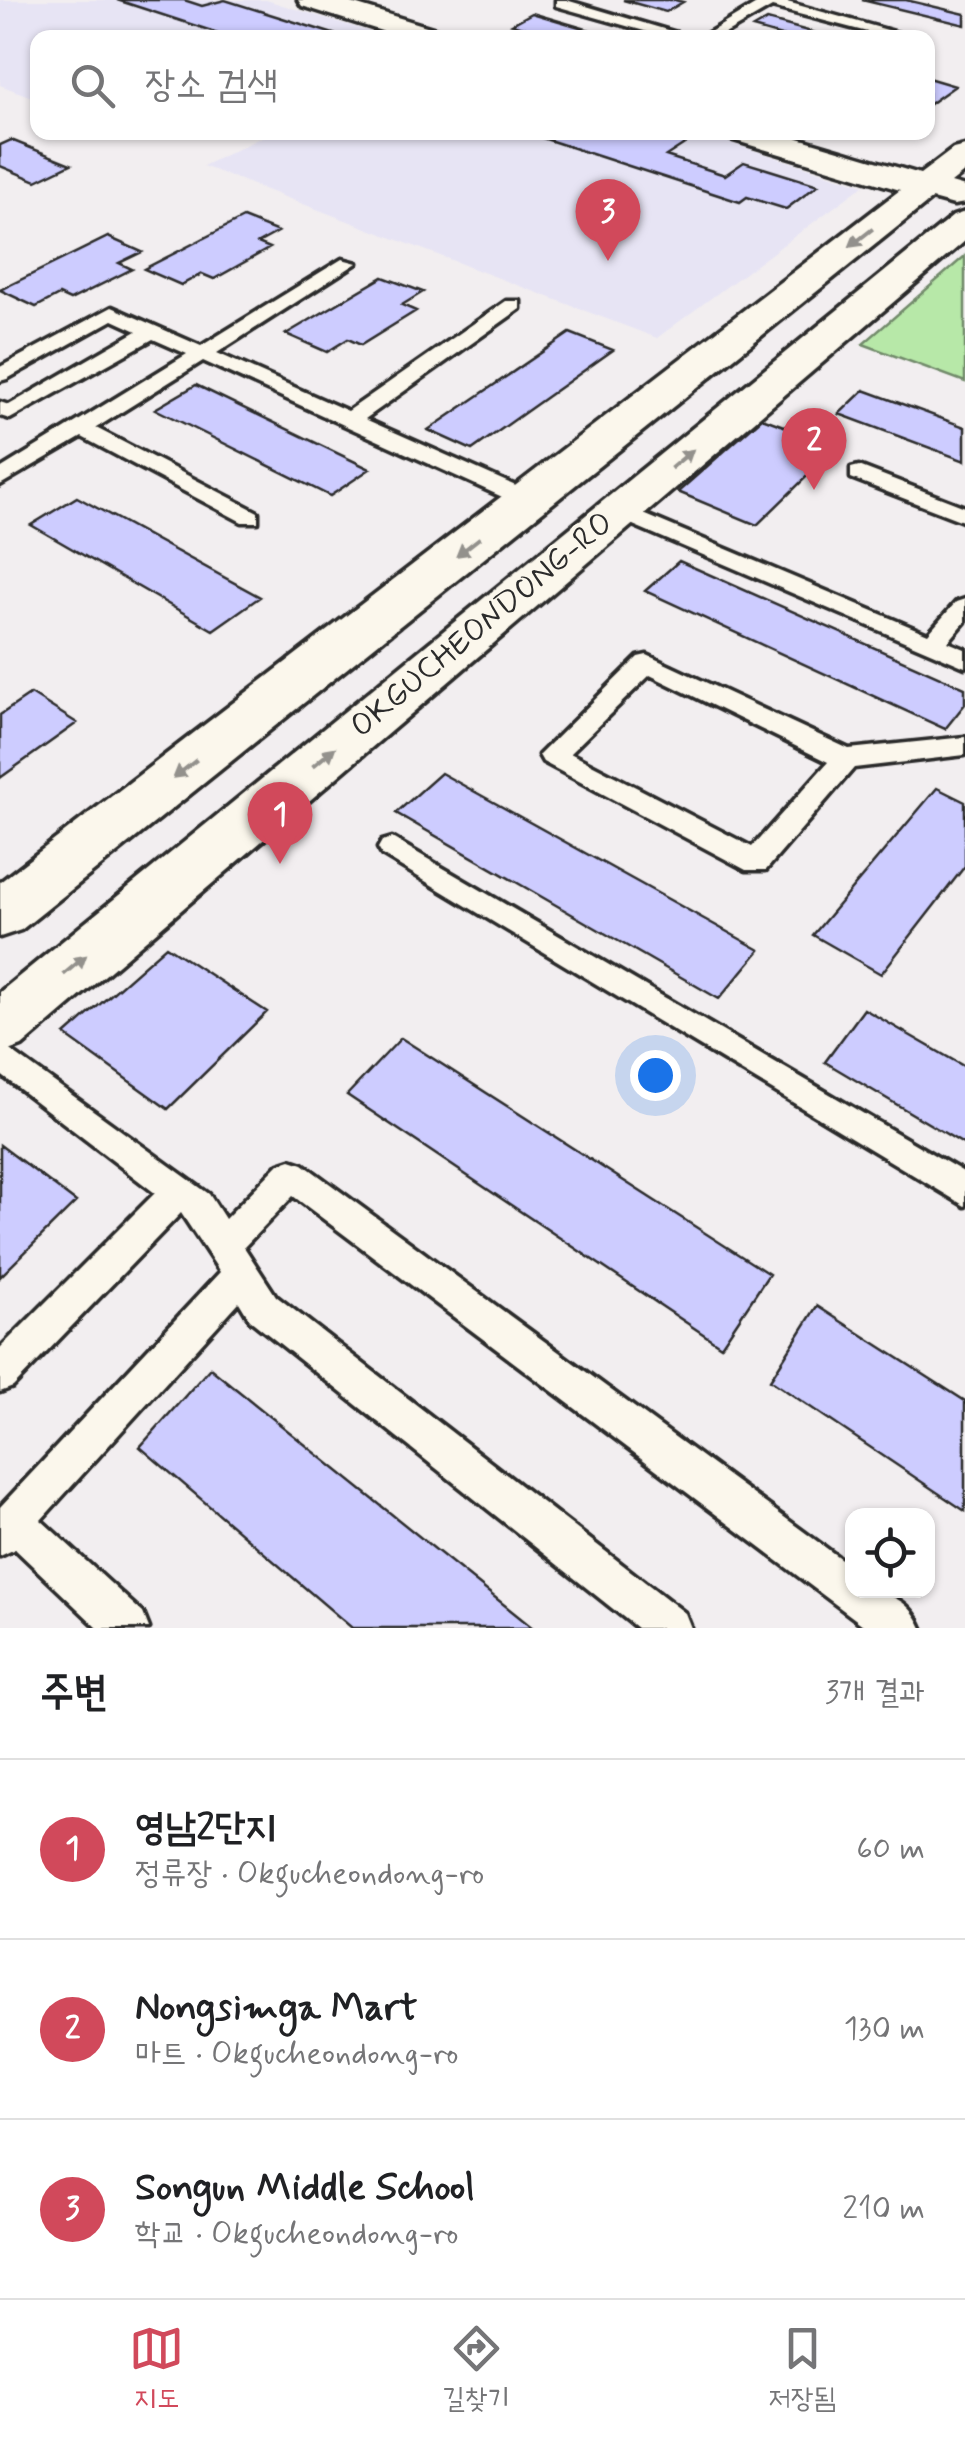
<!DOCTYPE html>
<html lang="ko">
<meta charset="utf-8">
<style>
body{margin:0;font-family:Mynerve,"Poor Story",sans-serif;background:#f2f2f2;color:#202124}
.controls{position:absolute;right:30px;bottom:30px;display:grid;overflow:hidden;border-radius:20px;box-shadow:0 2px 8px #0004}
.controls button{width:90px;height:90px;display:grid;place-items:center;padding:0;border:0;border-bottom:2px solid #e0e0e0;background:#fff;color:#202124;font:50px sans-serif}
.you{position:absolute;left:655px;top:1075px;width:35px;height:35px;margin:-25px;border:8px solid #fff;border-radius:50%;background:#1a73e8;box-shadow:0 0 0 15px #1a73e833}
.badge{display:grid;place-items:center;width:65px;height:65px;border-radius:50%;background:#d1495b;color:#fff;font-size:32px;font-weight:700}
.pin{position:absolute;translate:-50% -82px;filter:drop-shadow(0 2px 5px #0008)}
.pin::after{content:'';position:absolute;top:52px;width:35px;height:30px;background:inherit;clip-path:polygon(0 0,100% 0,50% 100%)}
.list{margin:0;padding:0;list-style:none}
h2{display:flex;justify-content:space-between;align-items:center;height:130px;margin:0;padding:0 40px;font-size:42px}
h2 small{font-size:32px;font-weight:400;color:#757577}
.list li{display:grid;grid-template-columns:65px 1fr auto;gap:30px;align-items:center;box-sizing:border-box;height:180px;padding:0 40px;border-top:2px solid #e0e0e0}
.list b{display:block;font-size:38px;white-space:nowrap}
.list p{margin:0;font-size:32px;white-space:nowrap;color:#757577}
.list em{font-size:32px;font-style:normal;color:#757577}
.icon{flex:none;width:55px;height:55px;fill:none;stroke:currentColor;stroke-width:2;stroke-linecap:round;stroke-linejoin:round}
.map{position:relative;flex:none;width:965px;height:1628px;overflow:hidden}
.search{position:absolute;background:#fff;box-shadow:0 2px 8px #0004;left:30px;right:30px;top:30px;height:110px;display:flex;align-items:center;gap:25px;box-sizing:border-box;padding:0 35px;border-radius:20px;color:#757577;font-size:38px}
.sheet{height:670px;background:#fff}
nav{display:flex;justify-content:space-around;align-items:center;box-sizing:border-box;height:140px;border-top:2px solid #e0e0e0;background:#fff;font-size:28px;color:#757577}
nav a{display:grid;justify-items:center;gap:5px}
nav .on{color:#d1495b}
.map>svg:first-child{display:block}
</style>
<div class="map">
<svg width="965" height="1628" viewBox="0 0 965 1628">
<rect width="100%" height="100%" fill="#f2eef0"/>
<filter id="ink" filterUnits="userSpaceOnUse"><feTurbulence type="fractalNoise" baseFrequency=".01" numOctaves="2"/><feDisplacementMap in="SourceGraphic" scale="20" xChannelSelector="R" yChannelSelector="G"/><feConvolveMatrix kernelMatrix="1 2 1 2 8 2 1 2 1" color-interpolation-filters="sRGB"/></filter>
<g filter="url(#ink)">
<path fill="#e7e4f4" d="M0 0H266L387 37 38 38 37 99 0 85Z
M695 132 864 185 657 338 203 166 270 133Z"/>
<path fill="#b7e8a8" stroke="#718a6a" stroke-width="2.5" d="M965 256V382L863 344Z"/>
<path fill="#cdccff" stroke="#2b2b2b" stroke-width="2.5" d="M117 0H184L202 6 225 0 346 38H233Z
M623 0H675L683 2 666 12Z
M862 0H906L965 14V25Z
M532 13 617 38H560L512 24Z
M767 20 834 38H788L753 28Z
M928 78 955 86 928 105Z
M524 132H650L686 143 666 156 725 175 744 162 818 185 786 209 747 197 740 202Z
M11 140 71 164 36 181 0 166V145Z
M243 218 278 232 258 243 270 248 214 279 202 274 181 285 144 269Z
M108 237 142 252 119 263 132 269 70 300 59 295 36 307 0 290Z
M383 277 423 292 402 305 416 311 361 345 348 339 327 352 286 334Z
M570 333 613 350 472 450 428 430Z
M196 385 370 469 330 496 155 409Z
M864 390 965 427V461L839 414Z
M762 418 838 446 757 525 678 492Z
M77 497 260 597 213 630 31 525Z
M679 561 965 688V704L945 729 645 591Z
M31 694 77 723 0 778V715Z
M441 773 760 950 719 999 396 813Z
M937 788 965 802V866L881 974 813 935Z
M166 946 267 1012 168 1109 65 1035Z
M864 1009 965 1067V1145L825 1062Z
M401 1038 769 1274 721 1346 347 1095Z
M0 1145 76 1202 0 1277Z
M817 1306 965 1401V1511L770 1380Z
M210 1368 533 1628H352L140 1447Z"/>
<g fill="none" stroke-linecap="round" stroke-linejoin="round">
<g stroke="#2b2b2b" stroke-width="7">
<path id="lane" d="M556 0H566L694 38H669L556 6Z
M763 0H780L916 38H890L772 7 718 38H700Z
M342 259 357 263 217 353 348 411 506 301H520V309L365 419 536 495V505H520L203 361 96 428 258 512V522H242L82 437 0 485V469L187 354 153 339 10 419 0 416V402L9 405 137 331 113 320 7 379 0 381V367L112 307 201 346Z
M859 466 965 507V522L851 478V468Z
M620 504 928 634 956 602 965 599V622L948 642 965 649V667L612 516V506Z
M647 655 849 749 965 737V755L854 768 766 870H746L543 762 539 755 638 657ZM650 675 828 762 752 847 570 753Z
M392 838 965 1173V1206L382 855 378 848 382 841Z
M0 1043 209 1194 225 1219 279 1164 291 1160 303 1164 852 1567V1590C883 1590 909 1597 922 1628H867L293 1196 244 1247 276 1296 685 1613 691 1628H637L250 1320 239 1302 41 1520 143 1613 149 1628H98L15 1549 0 1556V1507L220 1272 181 1213 13 1387 0 1392V1348L155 1193 0 1074Z"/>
</g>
<g stroke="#2b2b2b" stroke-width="7">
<path id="secondary" d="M298 0H341L446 32 450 38H404L302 6Z
M725 132H778L920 174 953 149 965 146V172L951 183 965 187V203L954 205 932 199 21 930 0 937V882L900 190 730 139Z
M965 212V241L22 1046 0 1054V992L953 216Z"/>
</g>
<use href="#lane" fill="#fbf7ec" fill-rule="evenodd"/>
<use href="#secondary" fill="#fbf7ec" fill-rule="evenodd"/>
</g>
<defs><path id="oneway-solid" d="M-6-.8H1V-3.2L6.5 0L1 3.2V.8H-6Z" transform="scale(2.5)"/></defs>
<g fill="#93918c">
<use href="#oneway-solid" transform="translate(861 238) rotate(142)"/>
<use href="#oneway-solid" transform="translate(682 459) rotate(-40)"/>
<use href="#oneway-solid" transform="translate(468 547) rotate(142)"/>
<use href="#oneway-solid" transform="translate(324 757) rotate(-40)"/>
<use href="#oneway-solid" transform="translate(185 769) rotate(142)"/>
<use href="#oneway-solid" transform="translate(75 965) rotate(-40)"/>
</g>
</g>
<g text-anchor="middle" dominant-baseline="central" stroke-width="8" stroke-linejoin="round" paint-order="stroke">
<g font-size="32" fill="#2b2b2b" stroke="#fbf7ec">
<text transform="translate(482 625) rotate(-40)">OKGUCHEONDONG-RO</text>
</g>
</g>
</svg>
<div class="controls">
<button><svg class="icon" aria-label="locate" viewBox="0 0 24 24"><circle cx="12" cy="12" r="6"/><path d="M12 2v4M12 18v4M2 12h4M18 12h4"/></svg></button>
</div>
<div class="you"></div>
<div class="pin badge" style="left:280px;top:864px">1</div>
<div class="pin badge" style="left:814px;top:490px">2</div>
<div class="pin badge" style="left:608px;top:261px">3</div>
<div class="search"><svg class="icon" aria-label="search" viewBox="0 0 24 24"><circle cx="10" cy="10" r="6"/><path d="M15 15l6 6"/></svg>장소 검색</div>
</div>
<section class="sheet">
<h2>주변<small>3개 결과</small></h2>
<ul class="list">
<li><span class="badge">1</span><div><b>영남2단지</b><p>정류장 · Okgucheondong-ro</p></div><em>60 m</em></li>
<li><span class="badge">2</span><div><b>Nongsimga Mart</b><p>마트 · Okgucheondong-ro</p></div><em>130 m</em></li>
<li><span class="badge">3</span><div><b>Songun Middle School</b><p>학교 · Okgucheondong-ro</p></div><em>210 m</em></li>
</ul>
</section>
<nav>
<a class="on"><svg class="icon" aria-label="map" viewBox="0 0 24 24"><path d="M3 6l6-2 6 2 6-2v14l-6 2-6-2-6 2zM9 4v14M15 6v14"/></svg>지도</a>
<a><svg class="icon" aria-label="directions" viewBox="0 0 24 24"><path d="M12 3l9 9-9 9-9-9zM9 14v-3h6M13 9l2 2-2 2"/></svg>길찾기</a>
<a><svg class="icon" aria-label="saved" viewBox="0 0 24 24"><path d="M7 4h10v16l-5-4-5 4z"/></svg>저장됨</a>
</nav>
